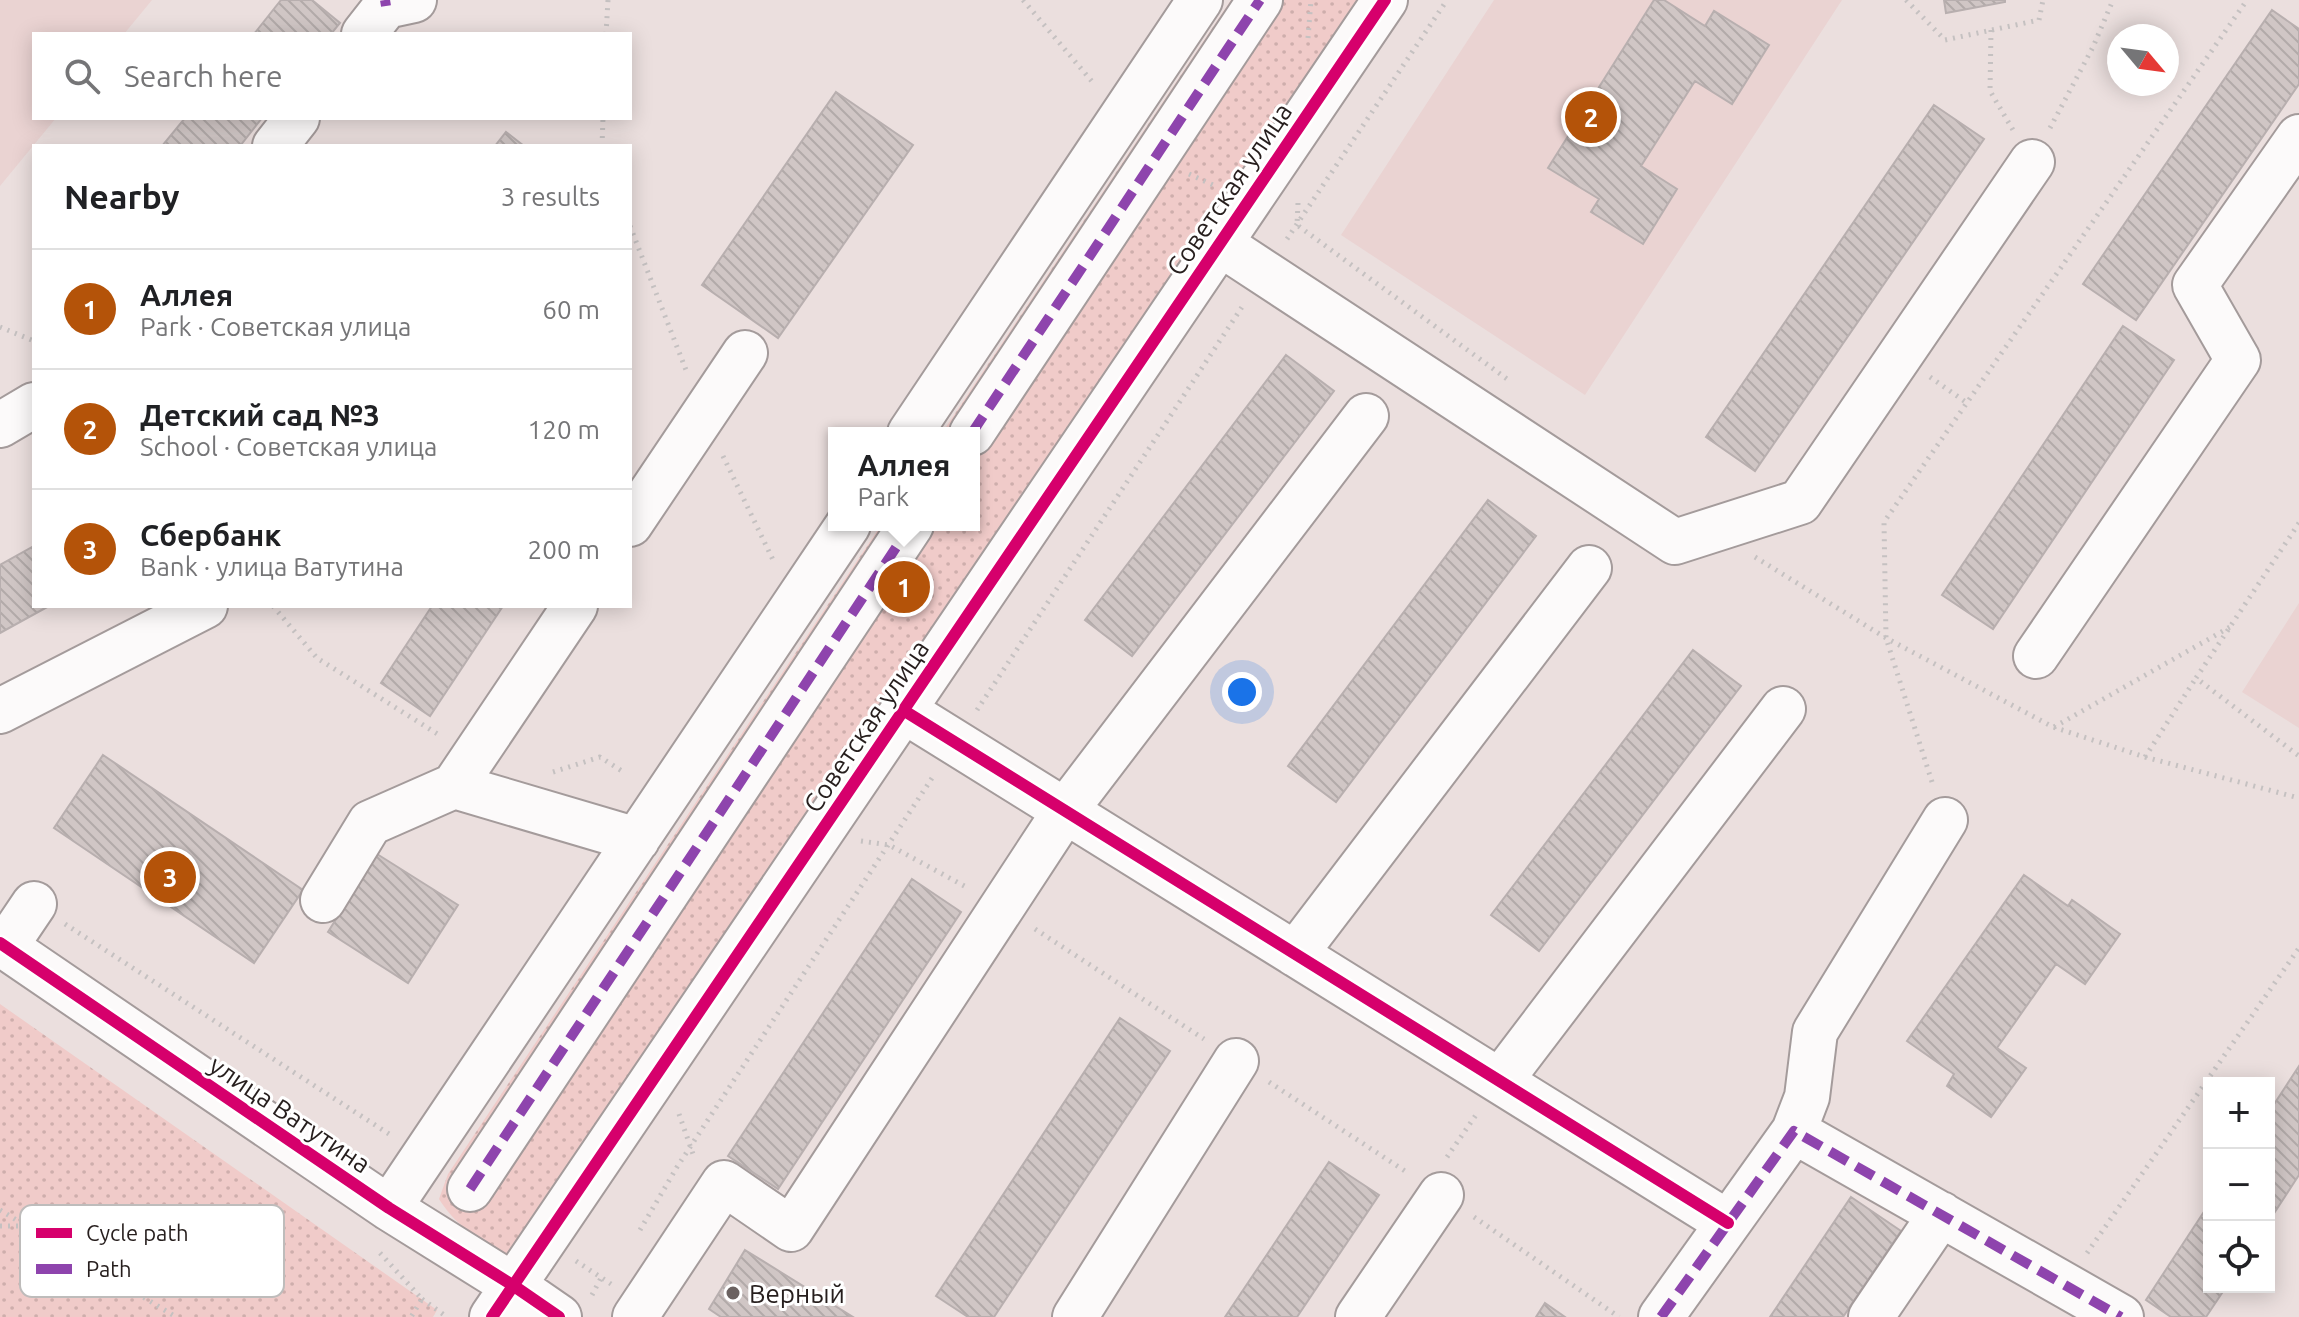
<!DOCTYPE html>
<meta charset="utf-8">
<style>
body{margin:0;font-family:Ubuntu,sans-serif;background:#f2f2f2;color:#202124}
.controls{position:absolute;right:24px;bottom:24px;display:grid;overflow:hidden;border-radius:0px;box-shadow:0 4px 20px #0003}
.controls button{width:72px;height:72px;display:grid;place-items:center;padding:0;border:0;border-bottom:2px solid #e0e0e0;background:#fff;color:#202124;font:40px sans-serif}
.compass{position:absolute;left:2107px;top:24px;width:72px;height:72px;border-radius:50%;background:#fff;box-shadow:0 4px 20px #0003;rotate:119deg}
.you{position:absolute;left:1242px;top:692px;width:28px;height:28px;margin:-20px;border:6px solid #fff;border-radius:50%;background:#1a73e8;box-shadow:0 0 0 12px #1a73e833}
.badge{display:grid;place-items:center;width:52px;height:52px;border-radius:50%;background:#b45309;color:#fff;font-size:26px;font-weight:700}
.pin{position:absolute;translate:-50% -50%;border:4px solid #fff;box-shadow:0 2px 8px #0006}
.popup{position:absolute;left:828px;top:427px;width:152px;height:104px;box-sizing:border-box;display:grid;place-content:center;border-radius:0px;background:#fff;filter:drop-shadow(0 2px 6px #0005);font-size:26px;white-space:nowrap;color:#757577}
.popup b{font-size:30px;color:#202124}
.popup::after{content:'';position:absolute;left:50%;top:100%;margin-left:-16px;border:16px solid transparent;border-top-color:#fff}
.list{margin:0;padding:0;list-style:none}
h2{display:flex;justify-content:space-between;align-items:center;height:104px;margin:0;padding:0 32px;font-size:34px}
h2 small{font-size:26px;font-weight:400;color:#757577}
.list li{display:grid;grid-template-columns:52px 1fr auto;gap:24px;align-items:center;box-sizing:border-box;height:120px;padding:0 32px;border-top:2px solid #e0e0e0}
.list b{display:block;font-size:30px;white-space:nowrap}
.list p{margin:0;font-size:26px;white-space:nowrap;color:#757577}
.list em{font-size:26px;font-style:normal;color:#757577}
.icon{flex:none;width:44px;height:44px;fill:none;stroke:currentColor;stroke-width:2;stroke-linecap:round;stroke-linejoin:round}
.map{position:relative;flex:none;width:2299px;height:1317px;overflow:hidden}
.search{position:absolute;background:#fff;box-shadow:0 4px 20px #0003;left:32px;top:32px;width:600px;height:88px;display:flex;align-items:center;gap:20px;box-sizing:border-box;padding:0 28px;border-radius:0px;color:#757577;font-size:30px}
.panel{position:absolute;background:#fff;box-shadow:0 4px 20px #0003;left:32px;top:144px;width:600px;height:464px;border-radius:0px}
.map>svg:first-child{display:block}
</style>
<div class="map">
<svg width="2299" height="1317" viewBox="0 0 2299 1317">
<defs>
<pattern id="park-dots" width="8" height="8" patternUnits="userSpaceOnUse" patternTransform="scale(2)"><rect width="8" height="8" fill="#f0cbc9"/><path d="M2 2h.1M6 6h.1" fill="none" stroke="#ceaeac" stroke-width="1.8" stroke-linecap="round"/></pattern>
<pattern id="building-back-hatch" width="6" height="6" patternUnits="userSpaceOnUse" patternTransform="scale(2)"><rect width="6" height="6" fill="#d0c6c5"/><path d="M-1 5l2 2M0 0l6 6M5-1l2 2" fill="none" stroke="#b2aaa9"/></pattern>
</defs>
<rect width="100%" height="100%" fill="#ebdfde"/>
<path fill="#ead3d2" d="M0 0H152L124 34H34V118H56L0 186Z
M1494 0H1842L1585 395 1341 235Z
M2299 603V728L2242 692Z"/>
<path fill="url(#park-dots)" d="M1231 0H1361L508 1255C481 1242 455 1225 439 1199L448 1174 881 525H974V433H942Z
M0 1004 437 1310 433 1317H0Z"/>
<path fill="url(#building-back-hatch)" stroke="#b8afaf" stroke-width="2" d="M281 0H312L340 23 331 34H254Z
M1654 0H1664L1705 26 1714 11 1769 45 1732 104 1695 81 1641 166 1677 189 1643 244 1591 212 1599 199 1548 168Z
M1944 0H2005V2L1946 13Z
M2272 10 2299 29V84L2136 320 2083 284Z
M836 92 913 145 778 338 702 285Z
M1934 105 1984 139 1755 471 1706 437Z
M185 118H262L240 146H162Z
M506 132 524 146H495Z
M2123 326 2174 360 1993 629 1942 595Z
M1286 355 1334 391 1132 656 1085 620Z
M1488 500 1536 536 1336 802 1288 766Z
M34 546V606H49L0 633V565Z
M432 606H503L430 716 381 683Z
M1693 650 1741 686 1539 951 1491 915Z
M103 755 303 890 254 963 54 828Z
M377 854 458 905 408 983 328 932Z
M2024 875 2068 906 2072 900 2120 934 2085 984 2056 964 1997 1048 2026 1068 1991 1117 1947 1086 1954 1074 1907 1041Z
M912 879 961 912 778 1189 728 1156Z
M1120 1018 1170 1051 994 1317H968L936 1296Z
M2299 1066V1175L2269 1221V1112Z
M1329 1162 1379 1195 1297 1317H1225Z
M1851 1197 1901 1231 1843 1317H1770Z
M2209 1204V1287H2226L2206 1317H2171L2146 1300Z
M745 1250 853 1317H721L709 1309Z
M1545 1303 1565 1317H1536Z"/>
<g fill="none" stroke-linecap="round" stroke-linejoin="round">
<g stroke="#a49b9b" stroke-width="48">
<path id="minor" d="M364 34 386 6 414 0
M275 146 297 118
M1219 243 1675 542 1800 502 2032 162
M0 425 34 405
M910 433 1200 0
M972 433 1260 0
M630 524 745 353
M2036 656 2238 360 2195 285 2299 137
M903 710 1728 1223
M0 711 205 606
M454 786 575 606
M323 900 370 823 454 786 637 840
M0 943 389 1208 514 1286 559 1317
M5 947 34 904
M1295 954 1589 568
M1500 1081 1783 709
M1794 1131 1807 1097 1815 1032 1945 820
M470 1189 911 525
M389 1208 848 525
M492 1317 1385 0
M635 1317 724 1183 791 1229 1065 811 1366 416
M1075 1317 1236 1061
M1358 1317 1441 1195
M1661 1317 1794 1131 2121 1317
M1871 1317 1941 1214"/>
</g>
<path stroke="#c5c1c1" stroke-width="5" stroke-dasharray="2 6" stroke-linecap="butt" d="M1023 0 1095 85
M1906 0 1945 40 2039 20 2043 0
M1991 30 1990 91 2013 130
M606 34 608 0
M1308 38 1311 0
M2050 128 2093 47 2113 0
M602 146 603 118
M1189 174 1213 185
M1298 203 1297 225 1507 379
M630 226 686 370
M1287 239 1447 0
M0 327 34 341
M1930 377 1967 403
M723 456 774 562
M2299 523 2196 678 2299 756
M1755 557 1886 638 2053 727 2145 757 2299 798
M273 606 317 658 439 735
M977 710 1242 307
M2054 727 2230 627
M2145 757 2196 678
M553 772 600 757 625 773
M1932 782 1886 638 1884 522 2247 0
M861 841 889 845 968 888
M65 924 389 1134
M1035 929 1204 1039
M1269 1082 1408 1173
M679 1114 694 1157
M1447 1157 1478 1112
M0 1210 176 1317
M1474 1217 1619 1317
M0 1226H23
M640 1230 677 1167 934 775
M380 1253 422 1299 411 1317
M2087 1253 2299 948
M576 1261 611 1284
M592 1295 601 1278
M422 1299 447 1317"/>
<use href="#minor" stroke="#fcfafa" stroke-width="44"/>
<path stroke="#8e44ad" stroke-width="10" stroke-dasharray="20 10" stroke-linecap="butt" d="M385 0 386 6
M972 433 1260 0
M470 1189 911 525
M1661 1317 1794 1131 2121 1317"/>
<g stroke="#fff" stroke-width="17">
<path id="cycleway" d="M903 710 1728 1223
M0 943 389 1208 514 1286 559 1317
M492 1317 1385 0"/>
</g>
<use href="#cycleway" stroke="#d6006c" stroke-width="12"/>
</g>
<circle fill="#6b6261" stroke="#fff" stroke-width="3" cx="733" cy="1293" r="8"/>
<g text-anchor="middle" dominant-baseline="central" stroke-width="6" stroke-linejoin="round" paint-order="stroke">
<g font-size="26" fill="#261e1d" stroke="#fff">
<text transform="translate(1229 189) rotate(-56)">Советская улица</text>
<text transform="translate(866 726) rotate(-56)">Советская улица</text>
<text transform="translate(290 1114) rotate(34)">улица Ватутина</text>
</g>
<g font-size="26" fill="#261e1d" stroke="#fff" text-anchor="start">
<text x="749" y="1293">Верный</text>
</g>
</g>
<rect x="20" y="1205" width="264" height="92" rx="12" fill="#fff" stroke="#bebcbb" stroke-width="2"/>
<rect x="36" y="1228" width="36" height="10" fill="#d6006c"/>
<rect x="36" y="1264" width="36" height="10" fill="#8e44ad"/>
<g font-size="22" fill="#261e1d">
<text x="86" y="1241">Cycle path</text>
<text x="86" y="1277">Path</text>
</g>
</svg>
<div class="controls">
<button>+</button>
<button>−</button>
<button><svg class="icon" aria-label="locate" viewBox="0 0 24 24"><circle cx="12" cy="12" r="6"/><path d="M12 2v4M12 18v4M2 12h4M18 12h4"/></svg></button>
</div>
<svg class="compass" viewBox="-18 -18 36 36"><path d="M0-13l5 13h-10z" fill="#e53935"/><path d="M0 13l5-13h-10z" fill="#757577"/></svg>
<div class="you"></div>
<div class="pin badge" style="left:904px;top:587px">1</div>
<div class="popup"><b>Аллея</b>Park</div>
<div class="pin badge" style="left:1591px;top:117px">2</div>
<div class="pin badge" style="left:170px;top:877px">3</div>
<div class="search"><svg class="icon" aria-label="search" viewBox="0 0 24 24"><circle cx="10" cy="10" r="6"/><path d="M15 15l6 6"/></svg>Search here</div>
<section class="panel">
<h2>Nearby<small>3 results</small></h2>
<ul class="list">
<li><span class="badge">1</span><div><b>Аллея</b><p>Park · Советская улица</p></div><em>60 m</em></li>
<li><span class="badge">2</span><div><b>Детский сад №3</b><p>School · Советская улица</p></div><em>120 m</em></li>
<li><span class="badge">3</span><div><b>Сбербанк</b><p>Bank · улица Ватутина</p></div><em>200 m</em></li>
</ul>
</section>
</div>
